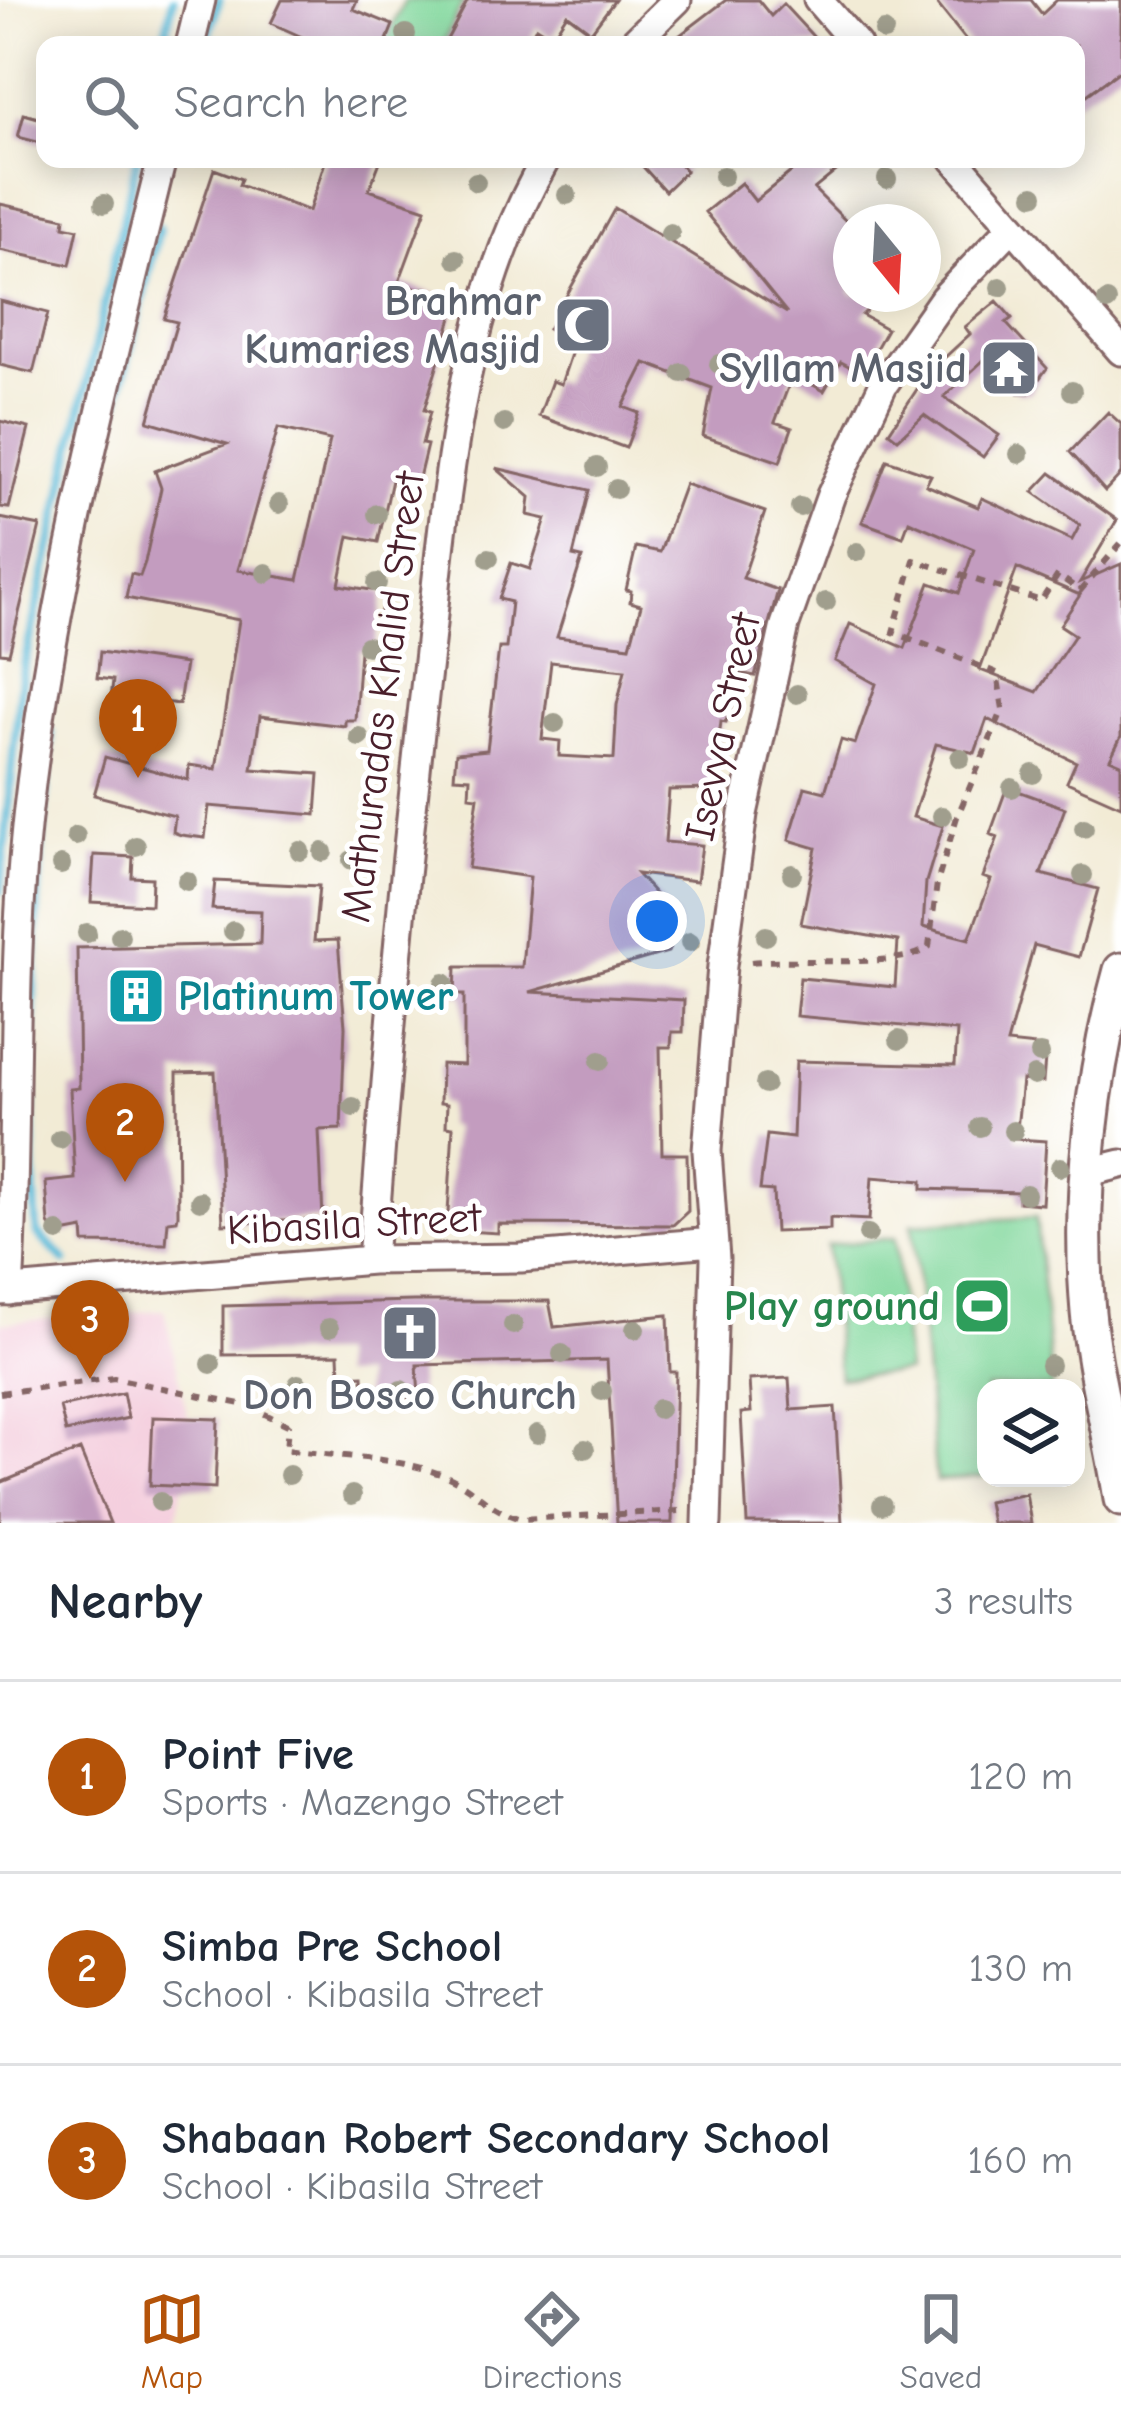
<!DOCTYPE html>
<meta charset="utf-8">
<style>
body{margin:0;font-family:"Comic Neue",sans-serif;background:#f6f6f7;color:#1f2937}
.controls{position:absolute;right:36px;bottom:36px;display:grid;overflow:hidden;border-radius:24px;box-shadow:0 6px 30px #0003}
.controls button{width:108px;height:108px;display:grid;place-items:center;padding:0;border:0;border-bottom:3px solid #e0e1e3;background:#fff;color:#1f2937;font:60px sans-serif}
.compass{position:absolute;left:833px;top:204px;width:108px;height:108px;border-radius:50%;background:#fff;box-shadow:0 6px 30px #0003;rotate:162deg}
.you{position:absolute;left:657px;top:921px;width:42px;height:42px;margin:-30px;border:9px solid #fff;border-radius:50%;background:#1a73e8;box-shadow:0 0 0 18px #1a73e833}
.badge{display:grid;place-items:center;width:78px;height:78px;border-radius:50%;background:#b45309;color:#fff;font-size:39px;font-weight:700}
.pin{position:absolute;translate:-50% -99px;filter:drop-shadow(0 3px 6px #0008)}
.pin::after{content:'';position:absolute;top:63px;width:42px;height:36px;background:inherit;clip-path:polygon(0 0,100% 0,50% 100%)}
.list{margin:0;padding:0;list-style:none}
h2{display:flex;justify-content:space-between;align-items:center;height:156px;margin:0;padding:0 48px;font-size:51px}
h2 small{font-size:39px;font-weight:400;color:#747a83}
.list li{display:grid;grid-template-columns:78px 1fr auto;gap:36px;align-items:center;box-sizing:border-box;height:192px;padding:0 48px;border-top:3px solid #e0e1e3}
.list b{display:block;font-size:45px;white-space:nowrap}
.list p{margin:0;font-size:39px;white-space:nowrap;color:#747a83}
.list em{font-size:39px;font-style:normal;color:#747a83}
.icon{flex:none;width:66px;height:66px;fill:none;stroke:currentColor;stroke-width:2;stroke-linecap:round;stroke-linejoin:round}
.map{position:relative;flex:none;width:1121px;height:1523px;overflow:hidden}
.search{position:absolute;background:#fff;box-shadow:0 6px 30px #0003;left:36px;right:36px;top:36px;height:132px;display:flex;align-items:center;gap:30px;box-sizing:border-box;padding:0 42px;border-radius:24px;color:#747a83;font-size:45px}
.sheet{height:732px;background:#fff}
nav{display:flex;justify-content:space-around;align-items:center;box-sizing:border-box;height:168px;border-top:3px solid #e0e1e3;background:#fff;font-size:33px;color:#747a83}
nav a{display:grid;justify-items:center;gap:6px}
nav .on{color:#b45309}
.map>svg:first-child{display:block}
</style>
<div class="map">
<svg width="1121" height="1523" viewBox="0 0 1121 1523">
<rect width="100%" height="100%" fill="#fff"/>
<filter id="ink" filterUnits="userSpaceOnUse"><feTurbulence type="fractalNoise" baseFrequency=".00833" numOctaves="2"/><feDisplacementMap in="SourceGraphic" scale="24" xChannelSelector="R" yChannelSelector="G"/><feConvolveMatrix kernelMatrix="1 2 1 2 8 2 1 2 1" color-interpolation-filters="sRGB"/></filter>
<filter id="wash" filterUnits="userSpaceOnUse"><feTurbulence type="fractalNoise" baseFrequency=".004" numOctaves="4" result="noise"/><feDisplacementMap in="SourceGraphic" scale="48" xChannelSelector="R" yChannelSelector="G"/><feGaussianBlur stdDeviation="2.7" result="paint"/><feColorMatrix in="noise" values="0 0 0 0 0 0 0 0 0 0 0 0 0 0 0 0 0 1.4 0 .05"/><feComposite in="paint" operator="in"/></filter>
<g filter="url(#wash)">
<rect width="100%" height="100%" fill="#f2ebd5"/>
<path fill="#f4cfde" d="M164 1310 192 1435 177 1517 171 1523H0V1323Z"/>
<path fill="#80d79b" stroke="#657b63" stroke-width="3" d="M405 0H464L442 45H383Z
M1036 1217 1052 1388H986V1476L936 1481 912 1224Z
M895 1238 907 1372 839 1378 827 1245Z"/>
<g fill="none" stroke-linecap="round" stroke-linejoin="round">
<path stroke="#59b9d7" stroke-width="9" d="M163 45 173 0
M206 45 219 0
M95 498 159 228
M51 733C35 898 25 1067 37 1233L65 1261
M0 891 21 679 137 159"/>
</g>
<g id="blocks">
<path fill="#c39cbf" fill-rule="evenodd" d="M282 0H357L353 9 393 25 385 45H320L271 23Z
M468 0H615L591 32 567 14 552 37 536 27 527 45H444Z
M726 0H758L771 16 783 4 821 45H667Z
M934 0H1031L1042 14 1057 0H1121V70L1076 103V45H970Z
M24 114 45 120V144L18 137Z
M326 159H381L369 190 426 209 399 282 457 301 424 410 430 412 422 444 427 445 417 486 392 480 378 542 349 536 339 585 384 592 374 652 360 650 355 720H345V726L260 716 252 769 319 774 316 815 209 806 205 838 181 835 173 832 175 816 94 795 105 757 188 780 189 765 216 769 239 620 126 598 131 574 140 576 145 562 161 488 155 471 227 444 148 421 177 322 164 319 214 169 241 179 239 185 309 211ZM278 428 330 440 298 580 238 570Z
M636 159H676L686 171 665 191Z
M807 159H851L814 189 851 226V294H885L862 315 887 329 862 373 841 362 824 391 793 374 775 422 792 428 780 462 703 436 712 388 645 363 623 407 639 413 626 448 539 416 552 381 561 384 575 342 548 329 615 208 787 313 705 212 741 183 755 201Z
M0 204 65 218 64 226 78 229 70 265 0 250Z
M0 301 48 313 33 373 0 365Z
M997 301 1012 318 1006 323 1047 368 1029 393H1018L986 358 944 397 999 435 983 457 924 415 898 439 889 432 927 374 970 334 965 327Z
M1108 412 1121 424V474L1105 491 1070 452Z
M0 421 29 428 9 508 0 507Z
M887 460 931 475 926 485 978 507 982 498 1072 540 1080 525 1033 492 1051 473 1117 520 1080 582 1121 564V737L1110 759 1121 764V806L1067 782 1076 762 987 719 975 753 936 744 913 817 943 826 926 882 923 927 969 939 991 880 983 877 998 837 990 834 1007 787 1065 808 1041 874 1098 889 1079 957 1034 945 1007 1043 1046 1047 1043 1082 1022 1080 1016 1139 1046 1141 1042 1204 1019 1202V1192L922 1189V1181L872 1177 869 1220 830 1218V1230L775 1232 773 1191 760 1190 767 1135 793 1138 796 1061 955 1065 957 1031 796 1016 800 978 895 987 898 941 801 924 816 848 789 840 805 787 825 792 841 740 855 744 876 684 835 661 850 624 905 648 930 583 959 593 974 549 909 521 903 537 862 522ZM1017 568 1080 595 1060 625 1075 635 1037 692 980 670Z
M496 468 589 490 573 556 582 558 557 637 630 646 641 605 630 602 631 591 626 590 636 547 660 552 685 484 765 512 743 578 778 590 755 676 739 673 726 722 721 721 713 789 669 790 665 842 702 845 697 881 637 874 676 917 679 927 668 952 530 992 684 1000 683 1032H672L671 1047H660L662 1154H687L688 1211 673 1225 498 1224V1233L447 1230 453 1127 446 1126 447 1104 440 1103 441 1064 464 1065V995H455L456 967H522L530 877 468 868 478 797 469 796 470 778 454 777 456 753 487 750 499 648H506L511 602 499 599 511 563 530 569 546 519 528 515 530 497ZM551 662 625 670 617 705 614 759 559 756 560 741 542 739Z
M0 518 40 526 9 654 0 653Z
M100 652 185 664 179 704 164 702 162 718 110 710 113 680 97 678Z
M94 855 133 857 132 877 152 878 151 905 91 902Z
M215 881 319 886 314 941 338 940 345 1027 341 1129 319 1130 323 1219 223 1224 215 1072 177 1073 178 1215 177 1220 168 1221 166 1244 84 1243 83 1229 57 1234 49 1224 46 1182 75 1179 70 1089 79 1088 77 948 260 944 261 911 212 909Z
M414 1301H549L554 1327 668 1315 670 1372H676L672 1523H617L607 1360 417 1365 419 1397 364 1399 363 1375 340 1376 339 1354 223 1355V1306Z
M789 1378 791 1410 835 1407 842 1523H747L741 1413 751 1412 749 1380Z
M123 1393 128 1418 66 1432 60 1407Z
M153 1417 218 1419 215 1488 150 1485Z
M80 1450 110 1523H0V1483Z
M1026 1494 1031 1523H992L988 1502Z"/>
</g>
</g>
<g filter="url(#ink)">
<use href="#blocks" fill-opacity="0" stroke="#856666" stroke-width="3"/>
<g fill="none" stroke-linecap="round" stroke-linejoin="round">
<g stroke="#856666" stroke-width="33">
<path id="minor" d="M818 0 857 45
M190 45 201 0
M631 45 677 0
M954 159 1121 351
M1089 1172 1121 1164
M372 1260C386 1065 404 872 426 679 446 504 456 313 546 159
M0 1291 372 1260 521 1258 713 1242
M9 1291C19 1131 10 969 28 809 53 588 109 374 162 159
M707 1523 715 1259 707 1151 722 966 743 814 785 625 831 495 883 385 944 298 1012 227"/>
</g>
<g stroke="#856666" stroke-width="39">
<path id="tertiary" d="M1121 970C1092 1073 1079 1191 1087 1299 1091 1365 1111 1433 1121 1499"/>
</g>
<path stroke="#856666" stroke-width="6" stroke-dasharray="9 9" stroke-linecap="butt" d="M751 962C792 957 904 970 929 947L937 883 957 817 1003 709 997 673 893 632 914 560 1041 601 1058 575 1080 591 1121 543
M0 1393 114 1378 246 1405 288 1425 286 1450C338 1457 398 1456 448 1477 475 1488 491 1512 522 1519L679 1511"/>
<use href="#minor" stroke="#fff" stroke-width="27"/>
<use href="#tertiary" stroke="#fff" stroke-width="33"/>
</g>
<g fill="#a09e8d">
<circle cx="884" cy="31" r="10"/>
<circle cx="406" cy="34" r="10"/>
<circle cx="723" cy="176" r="10"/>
<circle cx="887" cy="179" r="10"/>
<circle cx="476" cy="182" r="10"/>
<circle cx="567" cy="195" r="10"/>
<circle cx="1034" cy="195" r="10"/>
<circle cx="104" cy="204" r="10"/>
<circle cx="670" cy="233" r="10"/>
<circle cx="456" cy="259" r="10"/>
<circle cx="1000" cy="287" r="10"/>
<circle cx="425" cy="296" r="10"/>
<circle cx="1107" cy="301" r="10"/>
<circle cx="719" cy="364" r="10"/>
<circle cx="682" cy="373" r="10"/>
<circle cx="1072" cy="391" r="10"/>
<circle cx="504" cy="423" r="10"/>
<circle cx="1019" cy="454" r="10"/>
<circle cx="597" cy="467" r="10"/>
<circle cx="616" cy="489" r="10"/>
<circle cx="279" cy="504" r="10"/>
<circle cx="800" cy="507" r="10"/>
<circle cx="377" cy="514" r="10"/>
<circle cx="857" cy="552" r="10"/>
<circle cx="489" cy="558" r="10"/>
<circle cx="266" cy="573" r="10"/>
<circle cx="377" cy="583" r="10"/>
<circle cx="826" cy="602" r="10"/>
<circle cx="367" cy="646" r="10"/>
<circle cx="797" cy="694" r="10"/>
<circle cx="555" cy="723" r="10"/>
<circle cx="359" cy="737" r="10"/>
<circle cx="960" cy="758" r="10"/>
<circle cx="1033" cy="774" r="10"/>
<circle cx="1012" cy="788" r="10"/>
<circle cx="942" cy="816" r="10"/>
<circle cx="1084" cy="828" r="10"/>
<circle cx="76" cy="836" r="10"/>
<circle cx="136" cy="846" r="10"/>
<circle cx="300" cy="851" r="10"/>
<circle cx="323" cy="852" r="10"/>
<circle cx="352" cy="860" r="10"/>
<circle cx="61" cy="865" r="10"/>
<circle cx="792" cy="874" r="10"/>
<circle cx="1083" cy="875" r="10"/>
<circle cx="187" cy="881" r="10"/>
<circle cx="233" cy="931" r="10"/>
<circle cx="87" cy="933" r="10"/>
<circle cx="120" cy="936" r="10"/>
<circle cx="766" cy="936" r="10"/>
<circle cx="690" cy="942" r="10"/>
<circle cx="444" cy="983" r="10"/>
<circle cx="899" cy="1040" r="10"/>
<circle cx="1040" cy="1054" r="10"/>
<circle cx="600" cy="1061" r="10"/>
<circle cx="1034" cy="1076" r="10"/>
<circle cx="765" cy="1084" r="10"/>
<circle cx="353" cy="1107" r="10"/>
<circle cx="980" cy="1127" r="10"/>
<circle cx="1013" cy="1131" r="10"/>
<circle cx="60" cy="1139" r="10"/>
<circle cx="1060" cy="1167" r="10"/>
<circle cx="1026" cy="1194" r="10"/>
<circle cx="200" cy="1201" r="10"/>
<circle cx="58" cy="1232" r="10"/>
<circle cx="868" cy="1234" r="10"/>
<circle cx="426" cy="1319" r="10"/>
<circle cx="513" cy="1325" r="10"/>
<circle cx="329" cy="1328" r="10"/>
<circle cx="635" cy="1329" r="10"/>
<circle cx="562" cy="1354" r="10"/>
<circle cx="211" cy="1364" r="10"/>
<circle cx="1050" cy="1365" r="10"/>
<circle cx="298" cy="1384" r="10"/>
<circle cx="401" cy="1390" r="10"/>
<circle cx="602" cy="1391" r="10"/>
<circle cx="659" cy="1409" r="10"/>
<circle cx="537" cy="1434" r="10"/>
<circle cx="585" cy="1449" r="10"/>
<circle cx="289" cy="1475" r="10"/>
<circle cx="352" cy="1495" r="10"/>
<circle cx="160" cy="1502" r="10"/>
<circle cx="882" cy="1505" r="10"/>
</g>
</g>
<defs>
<g id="mosque-square" transform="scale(3)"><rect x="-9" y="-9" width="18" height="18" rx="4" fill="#6b7280" stroke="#fff"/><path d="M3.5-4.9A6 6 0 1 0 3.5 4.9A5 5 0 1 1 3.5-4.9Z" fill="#fff"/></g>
<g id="temple-square" transform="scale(3)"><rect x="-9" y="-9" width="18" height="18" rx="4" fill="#6b7280" stroke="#fff"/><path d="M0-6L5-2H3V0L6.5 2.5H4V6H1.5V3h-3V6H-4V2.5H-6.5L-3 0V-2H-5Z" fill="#fff"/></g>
<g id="building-square" transform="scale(3)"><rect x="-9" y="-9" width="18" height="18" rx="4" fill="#0f9aa8" stroke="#fff"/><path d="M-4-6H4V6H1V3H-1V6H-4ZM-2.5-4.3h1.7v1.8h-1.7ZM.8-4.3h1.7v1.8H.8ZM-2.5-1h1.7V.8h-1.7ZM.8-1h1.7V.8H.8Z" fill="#fff"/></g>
<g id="stadium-square" transform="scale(3)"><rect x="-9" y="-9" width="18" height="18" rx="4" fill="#2e9e5b" stroke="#fff"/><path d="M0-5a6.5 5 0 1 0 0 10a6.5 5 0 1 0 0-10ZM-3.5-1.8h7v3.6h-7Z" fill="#fff"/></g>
<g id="church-square" transform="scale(3)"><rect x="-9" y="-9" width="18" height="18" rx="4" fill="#6b7280" stroke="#fff"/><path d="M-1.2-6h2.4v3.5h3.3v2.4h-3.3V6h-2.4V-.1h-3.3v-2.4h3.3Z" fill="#fff"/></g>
</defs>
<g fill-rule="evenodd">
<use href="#mosque-square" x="583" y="325"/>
<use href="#temple-square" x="1009" y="368"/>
<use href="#building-square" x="136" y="996"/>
<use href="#stadium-square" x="982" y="1306"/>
<use href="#church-square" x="410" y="1333"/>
</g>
<g text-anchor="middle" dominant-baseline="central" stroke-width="10" stroke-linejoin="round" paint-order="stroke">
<g font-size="42" font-weight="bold" fill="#5b616d" stroke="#fff" text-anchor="end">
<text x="541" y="301">Brahmar<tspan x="541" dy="48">Kumaries Masjid</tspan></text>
<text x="967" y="368">Syllam Masjid</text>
<text x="410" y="1395" text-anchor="middle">Don Bosco Church</text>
</g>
<g font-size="42" fill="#4a1f2b" stroke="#fff">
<text transform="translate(383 697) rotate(-83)">Mathuradas Khalid Street</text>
<text transform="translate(723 727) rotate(-78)">Isevya Street</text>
<text transform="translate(354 1224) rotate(-3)">Kibasila Street</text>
</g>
<g font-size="42" font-weight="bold" fill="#0d838f" stroke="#fff" text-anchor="start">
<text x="178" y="996">Platinum Tower</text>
</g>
<g font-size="42" font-weight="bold" fill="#27864d" stroke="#fff" text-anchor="end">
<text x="940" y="1306">Play ground</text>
</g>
</g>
</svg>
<div class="controls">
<button><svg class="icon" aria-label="layers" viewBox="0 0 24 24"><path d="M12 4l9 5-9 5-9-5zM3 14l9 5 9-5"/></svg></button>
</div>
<svg class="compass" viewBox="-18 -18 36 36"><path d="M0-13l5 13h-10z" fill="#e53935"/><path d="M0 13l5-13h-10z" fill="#747a83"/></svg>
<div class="you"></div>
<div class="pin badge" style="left:138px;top:778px">1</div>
<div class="pin badge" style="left:125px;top:1182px">2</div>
<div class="pin badge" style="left:90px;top:1379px">3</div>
<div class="search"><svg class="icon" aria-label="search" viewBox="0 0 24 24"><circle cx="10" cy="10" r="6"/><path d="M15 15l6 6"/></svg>Search here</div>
</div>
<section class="sheet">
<h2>Nearby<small>3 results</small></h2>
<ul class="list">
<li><span class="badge">1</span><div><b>Point Five</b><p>Sports · Mazengo Street</p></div><em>120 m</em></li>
<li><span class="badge">2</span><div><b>Simba Pre School</b><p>School · Kibasila Street</p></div><em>130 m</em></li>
<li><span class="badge">3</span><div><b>Shabaan Robert Secondary School</b><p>School · Kibasila Street</p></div><em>160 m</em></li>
</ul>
</section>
<nav>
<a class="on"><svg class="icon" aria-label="map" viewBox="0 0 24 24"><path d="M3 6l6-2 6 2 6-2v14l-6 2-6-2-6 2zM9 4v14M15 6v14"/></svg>Map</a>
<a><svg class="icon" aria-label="directions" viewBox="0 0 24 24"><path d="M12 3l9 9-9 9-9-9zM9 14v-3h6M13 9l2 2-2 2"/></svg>Directions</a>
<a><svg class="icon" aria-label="saved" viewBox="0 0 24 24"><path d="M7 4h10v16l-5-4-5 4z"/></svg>Saved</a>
</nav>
